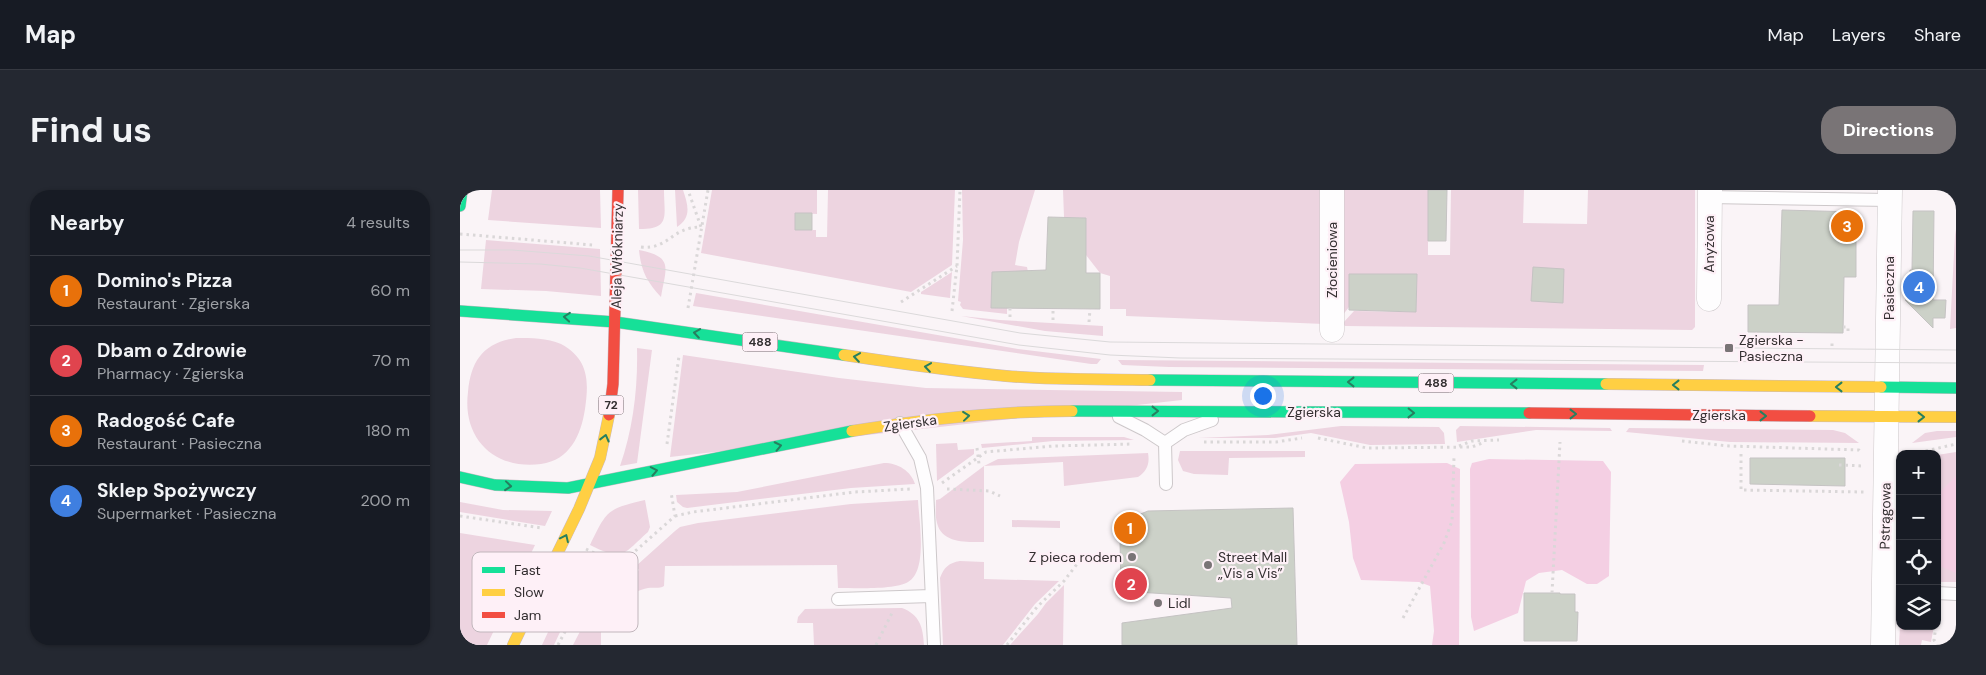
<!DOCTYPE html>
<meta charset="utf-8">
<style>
body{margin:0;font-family:"DM Sans",sans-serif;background:#242831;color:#f1f3f6}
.controls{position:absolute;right:15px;bottom:15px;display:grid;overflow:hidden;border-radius:10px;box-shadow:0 1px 4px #0004}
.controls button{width:45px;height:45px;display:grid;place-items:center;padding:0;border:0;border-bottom:1px solid #363941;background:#171b24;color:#f1f3f6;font:25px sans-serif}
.you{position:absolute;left:802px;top:205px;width:18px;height:18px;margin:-12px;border:4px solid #fff;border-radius:50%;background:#1a73e8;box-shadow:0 0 0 8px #1a73e833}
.badge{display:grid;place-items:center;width:32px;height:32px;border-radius:50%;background:#797476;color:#fff;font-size:16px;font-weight:700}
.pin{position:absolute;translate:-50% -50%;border:2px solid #fff;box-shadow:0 1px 5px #0006}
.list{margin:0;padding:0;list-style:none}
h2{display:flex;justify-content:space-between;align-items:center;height:65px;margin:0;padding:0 20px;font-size:21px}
h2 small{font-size:16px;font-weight:400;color:#9ea1a6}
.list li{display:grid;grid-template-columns:32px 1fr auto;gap:15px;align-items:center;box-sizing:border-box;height:70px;padding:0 20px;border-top:1px solid #363941}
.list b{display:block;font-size:19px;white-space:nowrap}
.list p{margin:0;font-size:16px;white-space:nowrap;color:#9ea1a6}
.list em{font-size:16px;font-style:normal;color:#9ea1a6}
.icon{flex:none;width:28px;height:28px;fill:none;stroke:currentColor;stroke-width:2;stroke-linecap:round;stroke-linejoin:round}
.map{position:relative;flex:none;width:1496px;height:455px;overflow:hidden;border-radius:20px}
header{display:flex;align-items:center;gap:30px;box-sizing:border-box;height:70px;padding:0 25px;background:#171b24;border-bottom:1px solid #363941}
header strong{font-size:24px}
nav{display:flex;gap:28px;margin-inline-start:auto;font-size:18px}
.intro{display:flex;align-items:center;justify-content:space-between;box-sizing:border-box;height:120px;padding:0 30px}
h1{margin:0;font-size:35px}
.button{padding:12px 22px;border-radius:20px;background:#797476;color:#fff;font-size:18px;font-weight:700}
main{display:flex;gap:30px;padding:0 30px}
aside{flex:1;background:#171b24;border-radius:20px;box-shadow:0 1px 4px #0004}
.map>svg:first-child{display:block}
</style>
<header>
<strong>Map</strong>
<nav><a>Map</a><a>Layers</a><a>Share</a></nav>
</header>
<div class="intro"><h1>Find us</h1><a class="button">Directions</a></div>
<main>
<aside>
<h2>Nearby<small>4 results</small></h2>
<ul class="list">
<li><span class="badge" style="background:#e8710a">1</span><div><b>Domino's Pizza</b><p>Restaurant · Zgierska</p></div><em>60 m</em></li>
<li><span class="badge" style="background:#e0444e">2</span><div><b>Dbam o Zdrowie</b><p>Pharmacy · Zgierska</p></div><em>70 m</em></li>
<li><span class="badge" style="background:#e8710a">3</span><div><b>Radogość Cafe</b><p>Restaurant · Pasieczna</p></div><em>180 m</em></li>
<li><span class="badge" style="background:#3f7fe0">4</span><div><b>Sklep Spożywczy</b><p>Supermarket · Pasieczna</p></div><em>200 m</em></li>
</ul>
</aside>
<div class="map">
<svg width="1496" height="455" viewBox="0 0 1496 455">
<rect width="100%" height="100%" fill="#faf4f7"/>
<path fill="#edd4e0" d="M32 0H140L141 38 28 30Z
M178 0H204C204 26 211 39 179 39Z
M215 0H223C228 15 232 27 217 37Z
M252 0H357V24L335 23V40H356V47H367L368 0H495L492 75 451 102 241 63Z
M502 0H575L559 52 555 75 567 77 568 82 532 83 531 118H547V124L503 119 500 115 501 112 498 111 503 50Z
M603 0H865L864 134 666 126V119H650V86L640 83 626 65V28L604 27Z
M877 0H968V65H990L991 0H1064L1063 33 1127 34 1128 0H1235V137L1232 140 885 136 883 133 894 121 956 122 957 84H889V117L879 130Z
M1496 39V138L1490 139 1495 45Z
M26 50 140 59 141 106 86 101 21 99Z
M179 60C214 67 206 77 201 107 187 92 181 81 179 60Z
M492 82 490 108 461 104V102Z
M236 103 558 159 641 169 637 174H631L233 116Z
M501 126 540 130 643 136V146L585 141Z
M56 148C71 148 87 148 101 154 129 169 129 192 125 219 121 245 110 270 81 274 34 280 2 248 8 202 11 171 23 153 56 148Z
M177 158 192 160 177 273 160 276C173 239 178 198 177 158Z
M223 165 379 188 466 198 722 202V210L210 267Z
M658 170 1244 175 1243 181 709 177 662 175Z
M881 236 979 237 984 243 985 254 910 255 851 243 815 248H738L808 245Z
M1000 236 1150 238 1152 241 1076 240 997 252 996 240Z
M1169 238 1373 240 1385 243 1399 253 1270 252 1166 242Z
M1477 241H1496V247L1452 253 1465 243Z
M572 247H664L674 250 593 251 522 258 521 254 572 251Z
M497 253 498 260 514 259V264L477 291 476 254Z
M720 261H845V267L769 268 768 285 734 284 723 281 718 270Z
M1496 262V392H1477V265Z
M688 263C690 274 687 281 678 287L604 296 603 272 524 276V352C508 352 482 354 477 333 475 326 476 317 476 310L480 309 524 276 538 269Z
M424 273C438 273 451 281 455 294L391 298 227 318 223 317 217 312 216 305 277 302Z
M185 310 190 337 188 342C162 365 164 372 130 355 147 320 147 319 185 310Z
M458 310C459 331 468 381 448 392 435 400 395 398 378 398L377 375 205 376 204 396C199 399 194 397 188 398 170 401 160 415 157 432H141V455H113L131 420 165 386 169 389 179 380 176 376 215 341 220 337 238 333 391 314Z
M0 312 43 320 92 321 85 336 0 322Z
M552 330 600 331V338L552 337Z
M0 343 75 355 27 455H0Z
M500 371 524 372V389L599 391 575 414 543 455H483L480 388C484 377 489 373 500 371Z
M119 376 138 388 113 414 94 455H82Z
M604 395 603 455H550L578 424 586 413Z
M442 418C460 425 463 437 464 455H354L353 433H337L338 427 345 419Z
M1440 436H1474L1471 452 1462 450 1461 455H1439Z"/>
<path fill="#f4cfe3" d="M1029 269 1143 271 1151 282 1149 386 1137 394H1127L1102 380 1079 383 1066 391 1058 423 1014 441 1011 427 1010 279 1012 273Z
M987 273 1000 279 999 455H972L974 441 970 396 959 392 901 390 893 368 889 332 880 292 895 274Z
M1496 286V383L1477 375V305Z"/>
<path fill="#ccd1c8" stroke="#c5c3c3" d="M968 0H987L986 51H968Z
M1322 20 1396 22V87H1384L1383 143 1288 142V115H1319Z
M1453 21H1474L1473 110H1486L1485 128H1473V138L1445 110H1450V80H1452Z
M335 23H352V40H335Z
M588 27 626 28V83H640V119L531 118 532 82 586 80Z
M1073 77 1104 79 1103 113 1071 111Z
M889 84H957L956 122 889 120Z
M1290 268H1385V296L1290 294Z
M833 318 837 455H662V433L772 418 771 408 661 401 660 350 665 335 673 327 688 321Z
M1064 403H1100V404H1115V422H1118L1117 451H1064Z"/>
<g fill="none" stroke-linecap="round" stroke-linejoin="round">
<g stroke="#cdc8ca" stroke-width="14">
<path id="lane" d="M1249 7 1429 10
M659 227 685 240 705 253
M440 233 460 268 467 298 474 455
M706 294 705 253 724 240 752 230
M1477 403 1496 404
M378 409 471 406"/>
</g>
<g stroke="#cdc8ca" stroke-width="25">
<path id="street" d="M1249 109 1250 0
M872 140V0
M1423 455 1430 0"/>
</g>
<g stroke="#c8b9c2" stroke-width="12">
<path id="fast" d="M0 16 2 0
M0 121 155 132 384 165
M690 190 1146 194
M1421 197 1496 198
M612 221 1069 223
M0 287 35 295 108 298 392 241"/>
</g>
<g stroke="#c8b9c2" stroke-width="12">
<path id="slow" d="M384 165C437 173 491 181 546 186 594 190 642 189 690 190
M1146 194 1421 197
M1350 226 1496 227
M392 241C465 229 538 221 612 221
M53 455 119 319 140 268 149 225"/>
</g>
<g stroke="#c8b9c2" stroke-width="12">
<path id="jam" d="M1069 223 1350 226
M149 225 153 194 158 0"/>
</g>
<path stroke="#dad7d8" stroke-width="3" stroke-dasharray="2.5 4" stroke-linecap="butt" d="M0 44 133 55
M181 57C209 60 211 37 241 37L228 0
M441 112 497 76
M228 118 248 0
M492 121 497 76 500 0
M550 127V118
M593 130V119
M629 132 630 119
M1383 137H1388V141
M1372 156V150
M858 248 907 258 1012 257 1025 252
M1222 251 1269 256 1399 260 1402 263
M744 252H816L842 248
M207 254 219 166
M999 256 1012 251 1039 250
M517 258 519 274
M1281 264V300L1404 302
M1453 264 1496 254
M1379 275 1404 276
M482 293 526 262 593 256 673 254
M487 299 529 301 540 306
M0 326 82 338
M215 326 233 322 395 302 450 299
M126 359 159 375
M155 390C155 407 153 415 171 420
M1092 403 1100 252
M943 428 984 353 992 331 994 267
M1476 436 1474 450 1477 455
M98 455 120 413 130 401 215 326 211 302
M416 455 432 423
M547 455 577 417 604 391 624 365"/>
<use href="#lane" stroke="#fefdfe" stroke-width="12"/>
<use href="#street" stroke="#fefdfe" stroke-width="24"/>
<use href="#fast" stroke="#16e098" stroke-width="11"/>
<use href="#slow" stroke="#ffcf43" stroke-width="11"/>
<use href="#jam" stroke="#f24e42" stroke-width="11"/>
<path stroke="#dbd9da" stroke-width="1" d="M0 60H52L129 66 560 143 650 152 1496 160
M0 72 80 74 120 78 559 155 650 165 720 168 1496 173"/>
</g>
<defs><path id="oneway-chevron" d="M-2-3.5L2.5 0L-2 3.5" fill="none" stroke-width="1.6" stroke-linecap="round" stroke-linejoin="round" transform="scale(1.25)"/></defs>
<g stroke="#267f5f">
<use href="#oneway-chevron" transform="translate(107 127) rotate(-175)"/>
<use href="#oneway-chevron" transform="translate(237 143) rotate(-172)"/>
<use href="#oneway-chevron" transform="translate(397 167) rotate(-172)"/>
<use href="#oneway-chevron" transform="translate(468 177) rotate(-172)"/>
<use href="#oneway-chevron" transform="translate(891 192) rotate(-180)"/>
<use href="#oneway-chevron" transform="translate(1054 194) rotate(-180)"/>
<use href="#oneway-chevron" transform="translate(1216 195) rotate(-180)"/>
<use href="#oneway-chevron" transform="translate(1379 197) rotate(-180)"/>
<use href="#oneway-chevron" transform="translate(695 221)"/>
<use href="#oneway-chevron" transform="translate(951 223) rotate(1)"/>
<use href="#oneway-chevron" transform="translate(1113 224)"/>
<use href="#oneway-chevron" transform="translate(506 226) rotate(-6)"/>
<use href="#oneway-chevron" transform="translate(1303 226)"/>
<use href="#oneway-chevron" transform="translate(1461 227)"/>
<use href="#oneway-chevron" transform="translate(145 248) rotate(-76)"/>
<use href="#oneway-chevron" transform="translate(318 256) rotate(-12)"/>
<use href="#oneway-chevron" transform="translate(194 281) rotate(-11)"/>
<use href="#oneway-chevron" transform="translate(48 296) rotate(6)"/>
<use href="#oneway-chevron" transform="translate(105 348) rotate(-65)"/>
</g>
<g fill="#797476" stroke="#fef0f7" stroke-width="2">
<rect x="1264" y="153" width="10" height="10" rx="2.5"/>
<circle cx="672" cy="367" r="5"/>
<circle cx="748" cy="375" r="5"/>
<circle cx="698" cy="413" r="5"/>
</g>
<g text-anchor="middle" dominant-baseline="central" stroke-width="4.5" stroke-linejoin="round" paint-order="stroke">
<g fill="#fef0f7" stroke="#71696c" stroke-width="1">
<rect x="282.5" y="142.5" width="35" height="19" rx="4"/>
<rect x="958.5" y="183.5" width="35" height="19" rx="4"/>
<rect x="138.5" y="205.5" width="25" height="19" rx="4"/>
</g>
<g font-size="12" font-weight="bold" fill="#342f31">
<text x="300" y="152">488</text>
<text x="976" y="193">488</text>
<text x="151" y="215">72</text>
</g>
<g font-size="14" fill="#342f31" stroke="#fef0f7">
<text transform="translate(1249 54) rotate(-90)">Anyżowa</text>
<text transform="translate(157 66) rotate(-89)">Aleja Włókniarzy</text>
<text transform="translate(872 70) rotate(-90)">Złocieniowa</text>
<text transform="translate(1429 98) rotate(-90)">Pasieczna</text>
<text x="854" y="222">Zgierska</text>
<text x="1259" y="225">Zgierska</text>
<text transform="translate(450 233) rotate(-8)">Zgierska</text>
<text transform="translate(1425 326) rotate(-89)">Pstrągowa</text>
</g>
<g font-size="14" fill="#342f31" stroke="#fef0f7" text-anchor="start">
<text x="1279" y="150">Zgierska -<tspan x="1279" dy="16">Pasieczna</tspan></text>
<text x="662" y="367" text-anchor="end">Z pieca rodem</text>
<text x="758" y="367">Street Mall<tspan x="758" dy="16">„Vis a Vis”</tspan></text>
<text x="708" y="413">Lidl</text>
</g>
</g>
<rect x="12" y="362" width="166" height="80" rx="8" fill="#fef0f7" stroke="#c1b6bc" stroke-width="1"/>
<rect x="22" y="377" width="23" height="6" fill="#16e098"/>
<rect x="22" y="399" width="23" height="7" fill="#ffcf43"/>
<rect x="22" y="422" width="23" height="6" fill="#f24e42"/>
<g font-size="14" fill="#342f31">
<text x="54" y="385">Fast</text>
<text x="54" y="407">Slow</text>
<text x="54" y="430">Jam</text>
</g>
</svg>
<div class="controls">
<button>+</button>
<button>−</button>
<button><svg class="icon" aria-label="locate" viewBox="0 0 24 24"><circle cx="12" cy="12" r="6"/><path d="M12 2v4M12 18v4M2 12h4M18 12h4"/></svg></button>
<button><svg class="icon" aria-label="layers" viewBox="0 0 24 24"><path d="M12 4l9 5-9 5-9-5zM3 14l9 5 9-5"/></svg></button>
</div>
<div class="you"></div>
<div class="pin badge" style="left:670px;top:338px;background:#e8710a">1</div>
<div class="pin badge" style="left:671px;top:394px;background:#e0444e">2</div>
<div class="pin badge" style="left:1387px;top:36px;background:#e8710a">3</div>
<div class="pin badge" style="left:1459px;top:97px;background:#3f7fe0">4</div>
</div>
</main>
